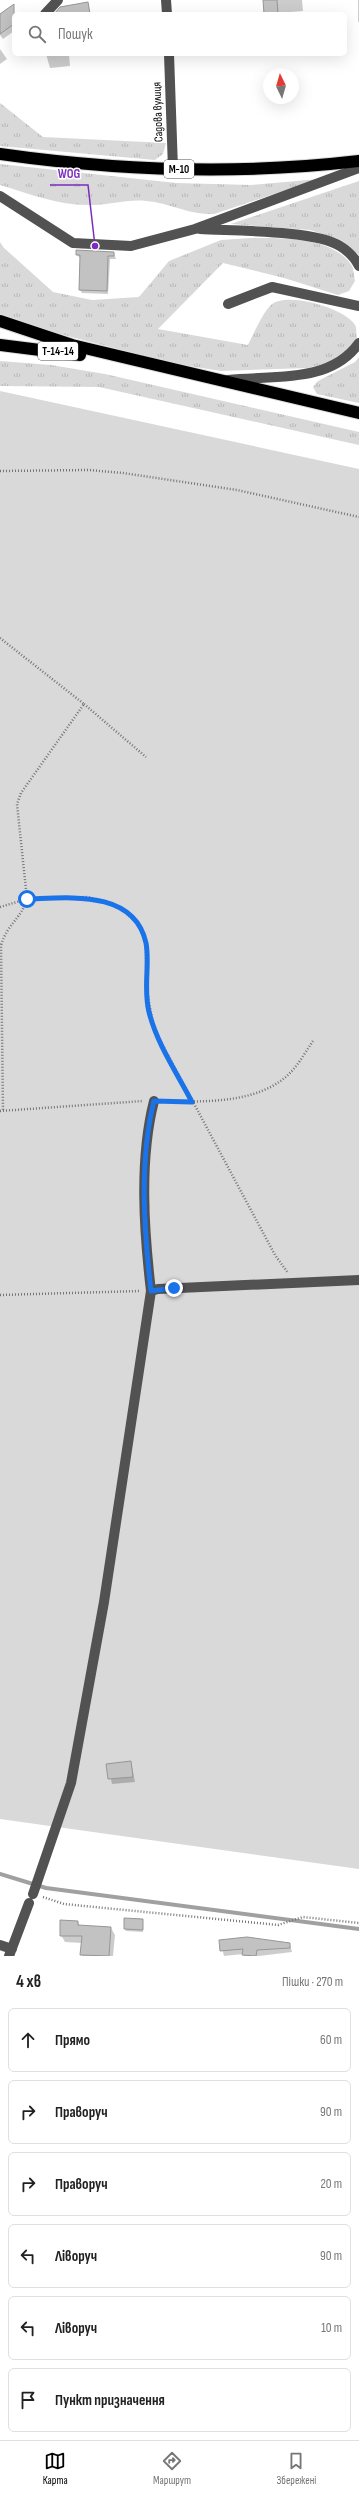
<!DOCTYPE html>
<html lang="uk">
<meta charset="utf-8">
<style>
body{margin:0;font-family:"Sofia Sans Condensed",sans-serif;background:#f6f6f6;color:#222}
.compass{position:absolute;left:263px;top:68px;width:36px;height:36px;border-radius:50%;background:#fff;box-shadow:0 4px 16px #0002;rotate:355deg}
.stop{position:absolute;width:12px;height:12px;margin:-9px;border:3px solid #1a73e8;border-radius:50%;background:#fff}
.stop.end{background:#1a73e8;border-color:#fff;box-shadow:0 1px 4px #0008}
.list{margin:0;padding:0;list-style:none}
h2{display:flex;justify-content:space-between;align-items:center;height:52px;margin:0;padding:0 16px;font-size:17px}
h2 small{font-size:13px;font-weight:400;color:#767676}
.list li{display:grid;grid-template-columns:26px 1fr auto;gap:12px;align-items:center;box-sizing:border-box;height:64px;margin:0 8px 8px;padding:0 8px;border:1px solid #e0e0e0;border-radius:6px}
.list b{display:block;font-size:15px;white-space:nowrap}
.list em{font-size:13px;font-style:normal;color:#767676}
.icon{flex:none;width:22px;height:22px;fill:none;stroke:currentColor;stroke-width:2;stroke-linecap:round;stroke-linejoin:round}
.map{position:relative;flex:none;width:359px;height:1956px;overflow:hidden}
.search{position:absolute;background:#fff;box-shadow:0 4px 16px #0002;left:12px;right:12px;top:12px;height:44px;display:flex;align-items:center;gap:10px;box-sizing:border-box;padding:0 14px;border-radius:6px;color:#767676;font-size:15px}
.sheet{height:484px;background:#fff}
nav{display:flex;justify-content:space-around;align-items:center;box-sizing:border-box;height:56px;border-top:1px solid #e0e0e0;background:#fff;font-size:11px;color:#767676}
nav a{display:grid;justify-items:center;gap:2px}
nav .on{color:#000}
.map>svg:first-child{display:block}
</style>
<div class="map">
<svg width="359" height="1956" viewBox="0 0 359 1956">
<defs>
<pattern id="grass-tufts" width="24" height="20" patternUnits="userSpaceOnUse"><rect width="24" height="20" fill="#d9d9d9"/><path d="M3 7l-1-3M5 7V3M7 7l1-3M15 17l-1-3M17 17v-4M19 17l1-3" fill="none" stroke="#b8b8b8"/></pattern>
</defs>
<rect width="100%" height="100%" fill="#fff"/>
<path fill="url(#grass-tufts)" d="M0 103 43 137 166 143 163 154 155 160 0 146Z
M0 164 176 183 251 185 319 179 214 214C188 215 171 203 146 201 127 199 110 205 92 205 60 206 30 194 0 185Z
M359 181V255L341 240 310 230 231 224Z
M250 238C280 238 333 236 352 266 354 270 354 277 355 281L349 291 338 295 284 278 223 263 158 329 248 345C253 335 263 312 271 305 286 291 345 308 355 325 357 328 356 334 357 338L345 353 331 362 308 368 221 371 176 364 60 334 0 314V242L3 247 53 292 92 300 139 297 169 261 221 240Z
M359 357V403L317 394 313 387 318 381 355 362Z
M0 361 51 365 105 374 359 432V445L99 387 0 386Z"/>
<path fill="#d9d9d9" d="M0 391 359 469V1869L0 1819Z"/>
<path fill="#0003" d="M264 0H302L303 11 265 14Z
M358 0H359V23L358 21Z
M87 3 91 14H68Z
M14 14V31L3 39 0 35V16Z
M0 49 7 59 0 64Z
M46 54H69L70 66 50 68Z
M114 253 116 259H110L108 294 82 293 80 290 81 259 77 255Z
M131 1762 135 1782 112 1784 108 1765Z
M142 1920 143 1932 126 1931 125 1929Z
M78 1922 80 1926 111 1928 115 1935 113 1956H82V1943L65 1942 61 1935Z
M220 1940 290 1944 292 1952 259 1956H244L243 1954 224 1956Z"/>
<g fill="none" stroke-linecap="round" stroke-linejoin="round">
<path stroke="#a0a0a0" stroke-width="4" d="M0 1874 46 1888 359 1929"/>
</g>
<path fill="#c2c2c2" stroke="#969696" d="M263 0H277L278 14H264Z
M88 2 90 14H54L60 7Z
M14 4V24L0 34V14Z
M76 250 114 252V256H108L107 291 79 290 80 255H76Z
M131 1761 133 1777 108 1779 106 1764Z
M124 1918 143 1919V1930L124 1929Z
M60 1920 78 1921V1925L111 1927 109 1956 80 1955 82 1936H60Z
M247 1937 290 1943V1948L257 1950 256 1956 242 1955 243 1949 220 1951 219 1940Z"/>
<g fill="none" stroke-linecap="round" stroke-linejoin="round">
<g stroke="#dbdbdb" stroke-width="14">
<path id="highway" d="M0 154C119 171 239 175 359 161
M0 321 72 345 359 413
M0 345 80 355"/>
</g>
<path stroke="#747474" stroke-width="2.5" stroke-dasharray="1 2" stroke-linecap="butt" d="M0 471 89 470 123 473 237 490 359 517
M0 638 84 704 21 793 17 804 27 899C21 919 8 923 1 945L3 1111
M84 704 146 757
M0 907 27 899 87 897 117 906 139 924 146 943V985L154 1029 275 1255 288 1273
M164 1101C204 1102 259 1104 290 1073 299 1064 306 1051 313 1041
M0 1111 143 1101
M0 1295 140 1291
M43 1897 64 1904 278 1925 303 1917 359 1923"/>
<path stroke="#525252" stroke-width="10" d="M166 0 167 14
M45 14 58 0
M169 54 173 169
M0 196 73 243 131 246 195 229 359 168
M200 229C233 231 316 230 340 246 348 251 355 258 359 266
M228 304 272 287 359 306
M228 380C273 375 330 384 359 343
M151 1291C144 1231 139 1160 154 1101
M33 1894 71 1783 104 1602 151 1291 158 1289 359 1280
M0 1945 12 1949
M9 1956 29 1903"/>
<use href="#highway" stroke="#000" stroke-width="12"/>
</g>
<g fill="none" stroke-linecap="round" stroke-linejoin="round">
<path stroke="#1a73e8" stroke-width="5" d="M27 899C68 898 134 889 146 943 150 964 143 989 149 1012 157 1044 177 1073 192 1102L154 1101C139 1160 144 1231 151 1291L174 1288"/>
</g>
<g text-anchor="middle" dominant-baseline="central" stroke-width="3" stroke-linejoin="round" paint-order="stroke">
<g fill="#fff" stroke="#4c4c4c" stroke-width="1">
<rect x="164" y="160" width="30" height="18" rx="3"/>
<rect x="38" y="342" width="40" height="18" rx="3"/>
</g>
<g font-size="11" font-weight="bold" fill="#000">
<text x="179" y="169">М-10</text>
<text x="58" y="351">Т-14-14</text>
</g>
<g font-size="12" fill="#000" stroke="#fff">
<text transform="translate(158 112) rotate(-92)">Садова вулиця</text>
</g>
</g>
<path fill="none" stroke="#7b2cbf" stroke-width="1.5" d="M95 246L88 185H50"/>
<circle fill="#7b2cbf" stroke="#fff" stroke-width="1.5" cx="95" cy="246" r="4"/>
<g font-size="13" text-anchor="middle" font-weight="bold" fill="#7b2cbf" stroke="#fff" stroke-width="3" stroke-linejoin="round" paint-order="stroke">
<text x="69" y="178">WOG</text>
</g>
</svg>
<svg class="compass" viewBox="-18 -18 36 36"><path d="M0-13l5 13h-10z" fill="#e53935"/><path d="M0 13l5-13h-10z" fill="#767676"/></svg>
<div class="stop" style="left:27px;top:899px"></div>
<div class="stop end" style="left:174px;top:1288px"></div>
<div class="search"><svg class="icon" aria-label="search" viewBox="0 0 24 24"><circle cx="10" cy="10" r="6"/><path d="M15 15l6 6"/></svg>Пошук</div>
</div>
<section class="sheet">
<h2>4 хв<small>Пішки · 270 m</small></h2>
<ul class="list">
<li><svg class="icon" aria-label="ahead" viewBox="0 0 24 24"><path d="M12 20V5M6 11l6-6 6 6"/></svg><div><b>Прямо</b></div><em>60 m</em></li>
<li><svg class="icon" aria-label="right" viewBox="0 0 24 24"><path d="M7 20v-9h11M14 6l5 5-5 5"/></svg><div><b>Праворуч</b></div><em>90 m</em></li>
<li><svg class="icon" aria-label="right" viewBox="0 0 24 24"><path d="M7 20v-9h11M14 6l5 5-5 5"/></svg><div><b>Праворуч</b></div><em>20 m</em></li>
<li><svg class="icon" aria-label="left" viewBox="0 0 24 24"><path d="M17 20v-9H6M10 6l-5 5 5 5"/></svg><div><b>Ліворуч</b></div><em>90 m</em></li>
<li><svg class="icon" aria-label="left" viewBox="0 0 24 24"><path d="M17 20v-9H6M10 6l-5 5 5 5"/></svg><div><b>Ліворуч</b></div><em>10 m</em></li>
<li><svg class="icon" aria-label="arrive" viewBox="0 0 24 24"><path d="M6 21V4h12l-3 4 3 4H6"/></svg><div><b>Пункт призначення</b></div></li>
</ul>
</section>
<nav>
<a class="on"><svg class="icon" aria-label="map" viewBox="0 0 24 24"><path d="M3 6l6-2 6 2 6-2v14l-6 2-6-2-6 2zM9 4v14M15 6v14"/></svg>Карта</a>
<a><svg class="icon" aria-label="directions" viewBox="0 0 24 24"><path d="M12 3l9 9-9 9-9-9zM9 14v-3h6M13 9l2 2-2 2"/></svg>Маршрут</a>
<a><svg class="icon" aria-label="saved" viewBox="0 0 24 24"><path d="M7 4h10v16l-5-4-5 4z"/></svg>Збережені</a>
</nav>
